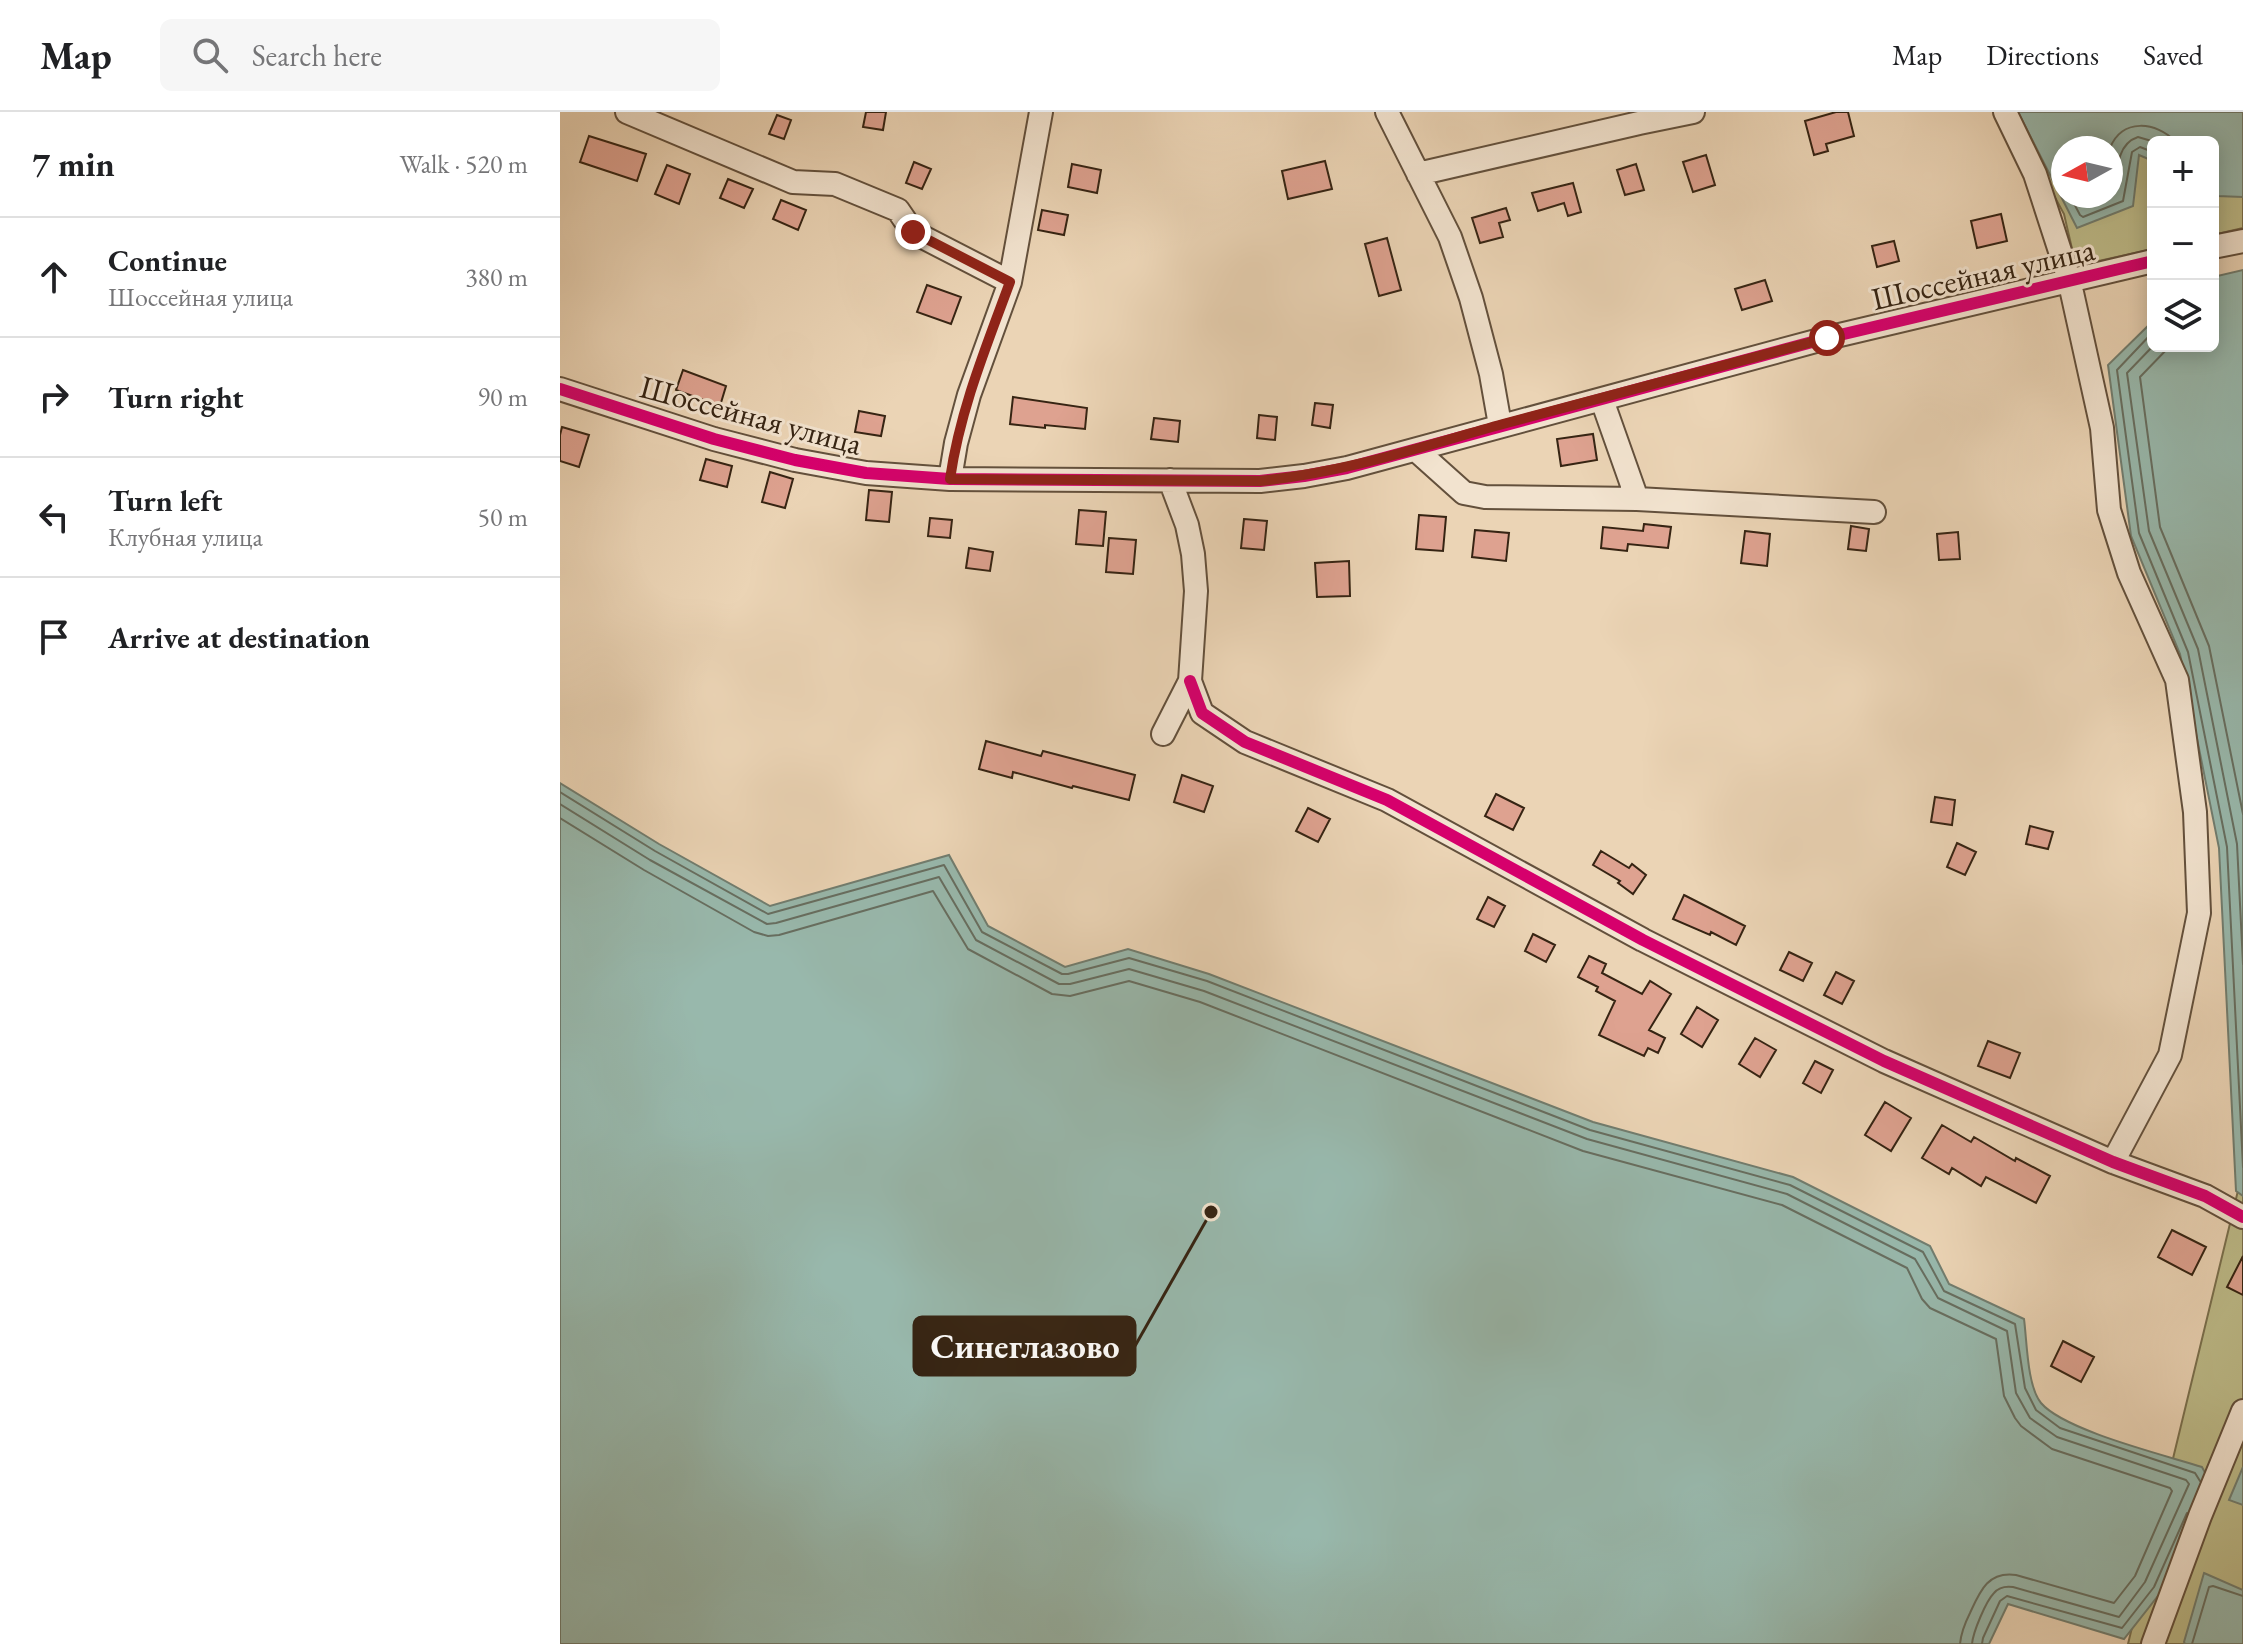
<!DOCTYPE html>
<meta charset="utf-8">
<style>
body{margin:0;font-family:"EB Garamond",serif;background:#f6f6f6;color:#202124}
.controls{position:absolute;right:24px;top:24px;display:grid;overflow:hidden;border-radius:12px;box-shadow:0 4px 20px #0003}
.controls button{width:72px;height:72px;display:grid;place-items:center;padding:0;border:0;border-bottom:2px solid #e0e0e0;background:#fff;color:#202124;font:40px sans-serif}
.compass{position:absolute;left:1491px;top:24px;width:72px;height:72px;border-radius:50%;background:#fff;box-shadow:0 4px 20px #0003;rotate:262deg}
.stop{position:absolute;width:24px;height:24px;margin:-18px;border:6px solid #8f2418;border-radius:50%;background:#fff}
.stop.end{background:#8f2418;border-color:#fff;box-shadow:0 2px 8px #0008}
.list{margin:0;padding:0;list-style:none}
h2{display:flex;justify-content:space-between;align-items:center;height:104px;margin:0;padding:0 32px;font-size:34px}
h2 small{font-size:26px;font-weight:400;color:#757577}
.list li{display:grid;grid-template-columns:52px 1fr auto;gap:24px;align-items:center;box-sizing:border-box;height:120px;padding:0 32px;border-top:2px solid #e0e0e0}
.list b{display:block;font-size:30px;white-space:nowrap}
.list p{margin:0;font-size:26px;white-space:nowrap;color:#757577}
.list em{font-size:26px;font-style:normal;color:#757577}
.icon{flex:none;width:44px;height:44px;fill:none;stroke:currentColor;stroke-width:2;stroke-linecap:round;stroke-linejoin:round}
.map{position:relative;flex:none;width:1683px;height:1532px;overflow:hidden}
header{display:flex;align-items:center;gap:48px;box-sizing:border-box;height:112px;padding:0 40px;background:#fff;border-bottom:2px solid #e0e0e0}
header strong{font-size:38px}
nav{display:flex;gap:44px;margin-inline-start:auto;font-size:28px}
.search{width:560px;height:72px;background:#f6f6f6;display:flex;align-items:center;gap:20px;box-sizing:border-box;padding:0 28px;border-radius:12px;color:#757577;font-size:30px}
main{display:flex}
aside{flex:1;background:#fff}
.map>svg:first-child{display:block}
</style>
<header>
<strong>Map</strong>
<div class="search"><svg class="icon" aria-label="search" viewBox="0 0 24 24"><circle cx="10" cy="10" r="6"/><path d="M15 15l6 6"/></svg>Search here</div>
<nav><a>Map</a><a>Directions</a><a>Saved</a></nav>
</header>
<main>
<aside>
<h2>7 min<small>Walk · 520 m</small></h2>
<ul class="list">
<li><svg class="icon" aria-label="ahead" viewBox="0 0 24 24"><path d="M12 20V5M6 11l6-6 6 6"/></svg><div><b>Continue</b><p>Шоссейная улица</p></div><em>380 m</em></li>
<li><svg class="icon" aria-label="right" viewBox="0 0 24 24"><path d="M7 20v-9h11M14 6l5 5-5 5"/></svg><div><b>Turn right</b></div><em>90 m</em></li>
<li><svg class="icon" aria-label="left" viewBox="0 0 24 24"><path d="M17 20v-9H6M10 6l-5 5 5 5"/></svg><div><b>Turn left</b><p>Клубная улица</p></div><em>50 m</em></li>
<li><svg class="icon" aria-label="arrive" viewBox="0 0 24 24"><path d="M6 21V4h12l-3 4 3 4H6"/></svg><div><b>Arrive at destination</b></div></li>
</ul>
</aside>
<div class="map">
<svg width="1683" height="1532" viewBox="0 0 1683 1532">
<rect width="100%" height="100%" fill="#ebd4b5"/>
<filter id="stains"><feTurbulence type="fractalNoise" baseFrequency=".0025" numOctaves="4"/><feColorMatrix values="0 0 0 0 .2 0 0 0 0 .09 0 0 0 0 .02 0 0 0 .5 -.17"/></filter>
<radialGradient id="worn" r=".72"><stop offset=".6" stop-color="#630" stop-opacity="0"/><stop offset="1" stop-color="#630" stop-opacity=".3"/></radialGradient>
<path fill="#bdbb89" stroke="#7a704e" stroke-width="2" fill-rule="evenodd" d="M1449 0H1683V116L1653 123V30H1593V137L1516 154 1504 102ZM1503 36H1551V84H1503Z
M1683 1058V1532H1568Z"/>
<path fill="#98b8ac" stroke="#717d6f" stroke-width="2" fill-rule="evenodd" d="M1458 0H1683V85L1657 84 1653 81V30H1593V49L1579 43 1573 94 1517 116ZM1551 36V84H1503V36Z
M1683 158V1084L1676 1079 1659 736 1620 542 1571 424 1548 253 1593 209V234H1653V165Z
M0 671 99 732 210 794 389 743 428 814 505 855 568 837 649 862 1033 1010 1233 1065 1370 1134 1389 1172 1464 1207C1467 1229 1467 1274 1481 1291 1505 1319 1605 1343 1642 1355L1650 1370 1601 1480 1564 1527 1448 1492 1429 1532H0Z
M1683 1355V1393L1669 1388Z
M1644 1461 1683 1478V1532H1625L1624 1530Z"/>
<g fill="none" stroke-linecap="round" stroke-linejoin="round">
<path stroke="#676e60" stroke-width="2" d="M1550 36C1562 6 1596 9 1616 30
M1551 83 1555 79C1557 60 1556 32 1578 25L1595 30
M1510 84 1520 103 1523 105 1563 89 1572 40 1580 35 1593 40
M1593 220 1557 258 1579 421 1628 540 1667 735 1683 1055
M1593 234 1567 261 1589 419 1638 537 1677 732 1683 852
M1610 234 1580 265 1600 415 1649 534 1683 702
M0 680 95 739 208 802 384 753 422 820 502 862H508L569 846 647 869 1030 1018 1230 1073 1363 1140 1384 1179 1455 1212 1465 1276 1476 1298 1500 1316 1635 1361 1640 1369
M0 692 90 748 207 812 216 811 379 765 416 828 499 872H510L569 857 644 879 1027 1027 1227 1082 1355 1147 1378 1186 1447 1219 1456 1281 1470 1306 1497 1325 1626 1368 1629 1372 1585 1470 1559 1505 1453 1475C1446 1474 1439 1475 1434 1481 1426 1489 1413 1520 1412 1532
M0 706 84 758 194 820 208 824 219 823 373 779 408 837 492 882 510 884 569 869 640 890 1023 1039 1222 1093 1347 1156 1362 1187 1370 1196 1436 1227 1444 1284 1455 1306 1461 1314 1492 1337 1610 1376 1612 1379 1575 1464 1554 1491 1456 1463C1428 1459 1420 1479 1410 1501 1405 1511 1401 1520 1400 1532
M1422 1532 1423 1526 1440 1489 1447 1484 1562 1516 1594 1475 1627 1401
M1632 1532 1649 1475 1653 1474 1683 1484"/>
</g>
<path fill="#dea290" stroke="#362413" stroke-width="2" d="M306 0H326L323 18 303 15Z
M1276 0H1288L1294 24 1266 32 1268 39 1254 43 1245 9Z
M217 3 231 8 224 27 209 22Z
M29 24 86 42 77 69 20 50Z
M1146 43 1155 73 1133 80 1123 50Z
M765 49 772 77 728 87 722 59Z
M354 50 371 57 362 77 346 71Z
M512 52 541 58 537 81 508 75Z
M1076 52 1084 78 1065 83 1057 58Z
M107 53 130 62 119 92 95 82Z
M168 67 193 77 184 96 160 86Z
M1013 71 1021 100 1008 104 1004 91 978 99 972 81Z
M221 88 246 98 238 118 213 107Z
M946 96 950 108 939 111 943 125 920 131 912 106Z
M482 98 508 103 504 123 478 118Z
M1441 102 1447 129 1417 136 1411 109Z
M827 126 841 178 819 184 805 132Z
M1334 129 1339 149 1317 155 1312 134Z
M1205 168 1212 189 1182 198 1175 177Z
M367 173 401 185 391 212 357 200Z
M123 258 166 274 160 294 116 278Z
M453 285 527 296 525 317 485 313V316L450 312Z
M755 291 773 293 770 316 752 313Z
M299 299 325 304 321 324 295 320Z
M699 303 717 305 715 328 697 326Z
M594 306 620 309 618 330 591 327Z
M2 315 29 323 19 355 0 349V323Z
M1033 322 1037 348 1001 354 997 327Z
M146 347 172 354 167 375 140 368Z
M210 360 233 367 225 396 202 390Z
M309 378 332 380 329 410 306 408Z
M519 398 546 400 543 434 516 432Z
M859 403 886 405 883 439 856 437Z
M370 406 392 408 390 426 368 424Z
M684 407 707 409 704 438 681 436Z
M1084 412 1111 415 1108 436 1068 432 1067 439 1041 436 1043 415 1083 419Z
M1291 414 1309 417 1306 439 1288 437Z
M915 418 949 421 946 449 912 445Z
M1185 419 1210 422 1207 454 1181 451Z
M1398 420 1400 447 1379 448 1377 422Z
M549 426 576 428 573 462 546 460Z
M409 436 433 440 430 459 406 456Z
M789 449 790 484 757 485 755 451Z
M426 629 481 644 483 639 575 663 569 688 513 674 512 676 453 660 452 666 419 657Z
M622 663 653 674 644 700 614 690Z
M936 682 964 696 953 718 925 704Z
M1375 685 1395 688 1392 713 1371 710Z
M748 696 770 707 758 730 736 719Z
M1470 714 1493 720 1488 737 1466 732Z
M1397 731 1416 740 1405 763 1387 755Z
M1041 739 1069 756 1072 752 1086 763 1073 782 1058 771 1060 769 1033 753Z
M1124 783 1185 814 1176 833 1151 820 1150 823 1113 807Z
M928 785 945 794 934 815 917 807Z
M973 822 995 833 986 850 965 839Z
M1229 840 1252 851 1243 869 1220 858Z
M1029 844 1046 852 1042 861 1082 882 1090 869 1111 882 1089 918 1105 926 1098 941 1088 936 1084 944 1039 923 1055 889 1036 879 1038 875 1018 865Z
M1276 860 1294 869 1282 892 1264 883Z
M1137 895 1158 908 1142 935 1121 922Z
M1195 926 1216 938 1200 965 1179 952Z
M1428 929 1460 941 1450 966 1418 954Z
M1255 949 1273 958 1261 981 1243 971Z
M1325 990 1351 1006 1331 1039 1305 1023Z
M1382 1013 1411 1030 1414 1025 1455 1049 1456 1046 1490 1064 1476 1091 1426 1065 1421 1074 1392 1056 1389 1062 1362 1046Z
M1612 1118 1646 1135 1632 1163 1598 1145Z
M1683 1144V1183L1667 1175Z
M1503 1229 1534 1245 1521 1270 1491 1254Z"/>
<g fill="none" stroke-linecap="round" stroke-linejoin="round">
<g stroke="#63503c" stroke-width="26">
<path id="minor" d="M67 0 233 70 275 72 338 98 353 120 450 170
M827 0 890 125 911 186 931 262 940 313
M1445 0 1475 62 1509 167 1542 316 1549 398 1569 461 1617 568 1635 700 1639 801 1610 943 1553 1050
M858 62 1079 11 1133 0
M1653 135 1683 129
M0 277 154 327 235 348 306 361 390 367 700 369 744 364 787 356 1267 226 1593 149
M1042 288 1077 387 1314 400
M856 338 904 381 925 385 1077 387
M390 367 396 331 409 283 450 170 481 0
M630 569 642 601 685 630 827 688 1083 828 1324 949 1553 1050 1645 1084 1683 1105
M603 622 630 569 636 479 633 442 627 413 610 368
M1593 1532 1640 1404 1683 1299"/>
</g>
<use href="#minor" stroke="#f2e3cf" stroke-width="22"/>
<g stroke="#f2e3cf" stroke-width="17">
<path id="cycleway" d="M0 277 154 327 235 348 306 361 390 367 700 369 744 364 787 356 1267 226 1593 149
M630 569 642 601 685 630 827 688 1083 828 1324 949 1553 1050 1645 1084 1683 1105"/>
</g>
<use href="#cycleway" stroke="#d6006c" stroke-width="12"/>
</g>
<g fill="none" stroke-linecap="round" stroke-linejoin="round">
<path stroke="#8f2418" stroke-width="10" d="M353 120 450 170C426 235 400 298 390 367L700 369C788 360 860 335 943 312 1051 284 1159 255 1267 226"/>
</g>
<g text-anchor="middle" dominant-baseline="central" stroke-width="6" stroke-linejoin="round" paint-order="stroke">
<g font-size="32" fill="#362413" stroke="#f2e3cf">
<text transform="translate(1423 162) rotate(-13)">Шоссейная улица</text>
<text transform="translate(191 303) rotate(15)">Шоссейная улица</text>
</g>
</g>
<path fill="none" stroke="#362413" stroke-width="3" d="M651 1100L575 1234"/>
<circle fill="#362413" stroke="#f2e3cf" stroke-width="3" cx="651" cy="1100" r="8"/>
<rect fill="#362413" stroke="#362413" stroke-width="3" x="354" y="1205" width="221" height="58" rx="8"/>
<g font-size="34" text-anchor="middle" font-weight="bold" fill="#fff">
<text x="465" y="1246">Синеглазово</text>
</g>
<rect width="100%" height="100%" filter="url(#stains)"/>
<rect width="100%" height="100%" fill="url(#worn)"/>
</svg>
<div class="controls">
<button>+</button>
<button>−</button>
<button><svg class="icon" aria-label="layers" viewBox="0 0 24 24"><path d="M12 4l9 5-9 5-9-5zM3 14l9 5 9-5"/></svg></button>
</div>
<svg class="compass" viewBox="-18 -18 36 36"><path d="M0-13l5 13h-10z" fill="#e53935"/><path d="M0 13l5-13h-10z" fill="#757577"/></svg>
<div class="stop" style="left:1267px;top:226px"></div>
<div class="stop end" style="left:353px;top:120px"></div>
</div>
</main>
